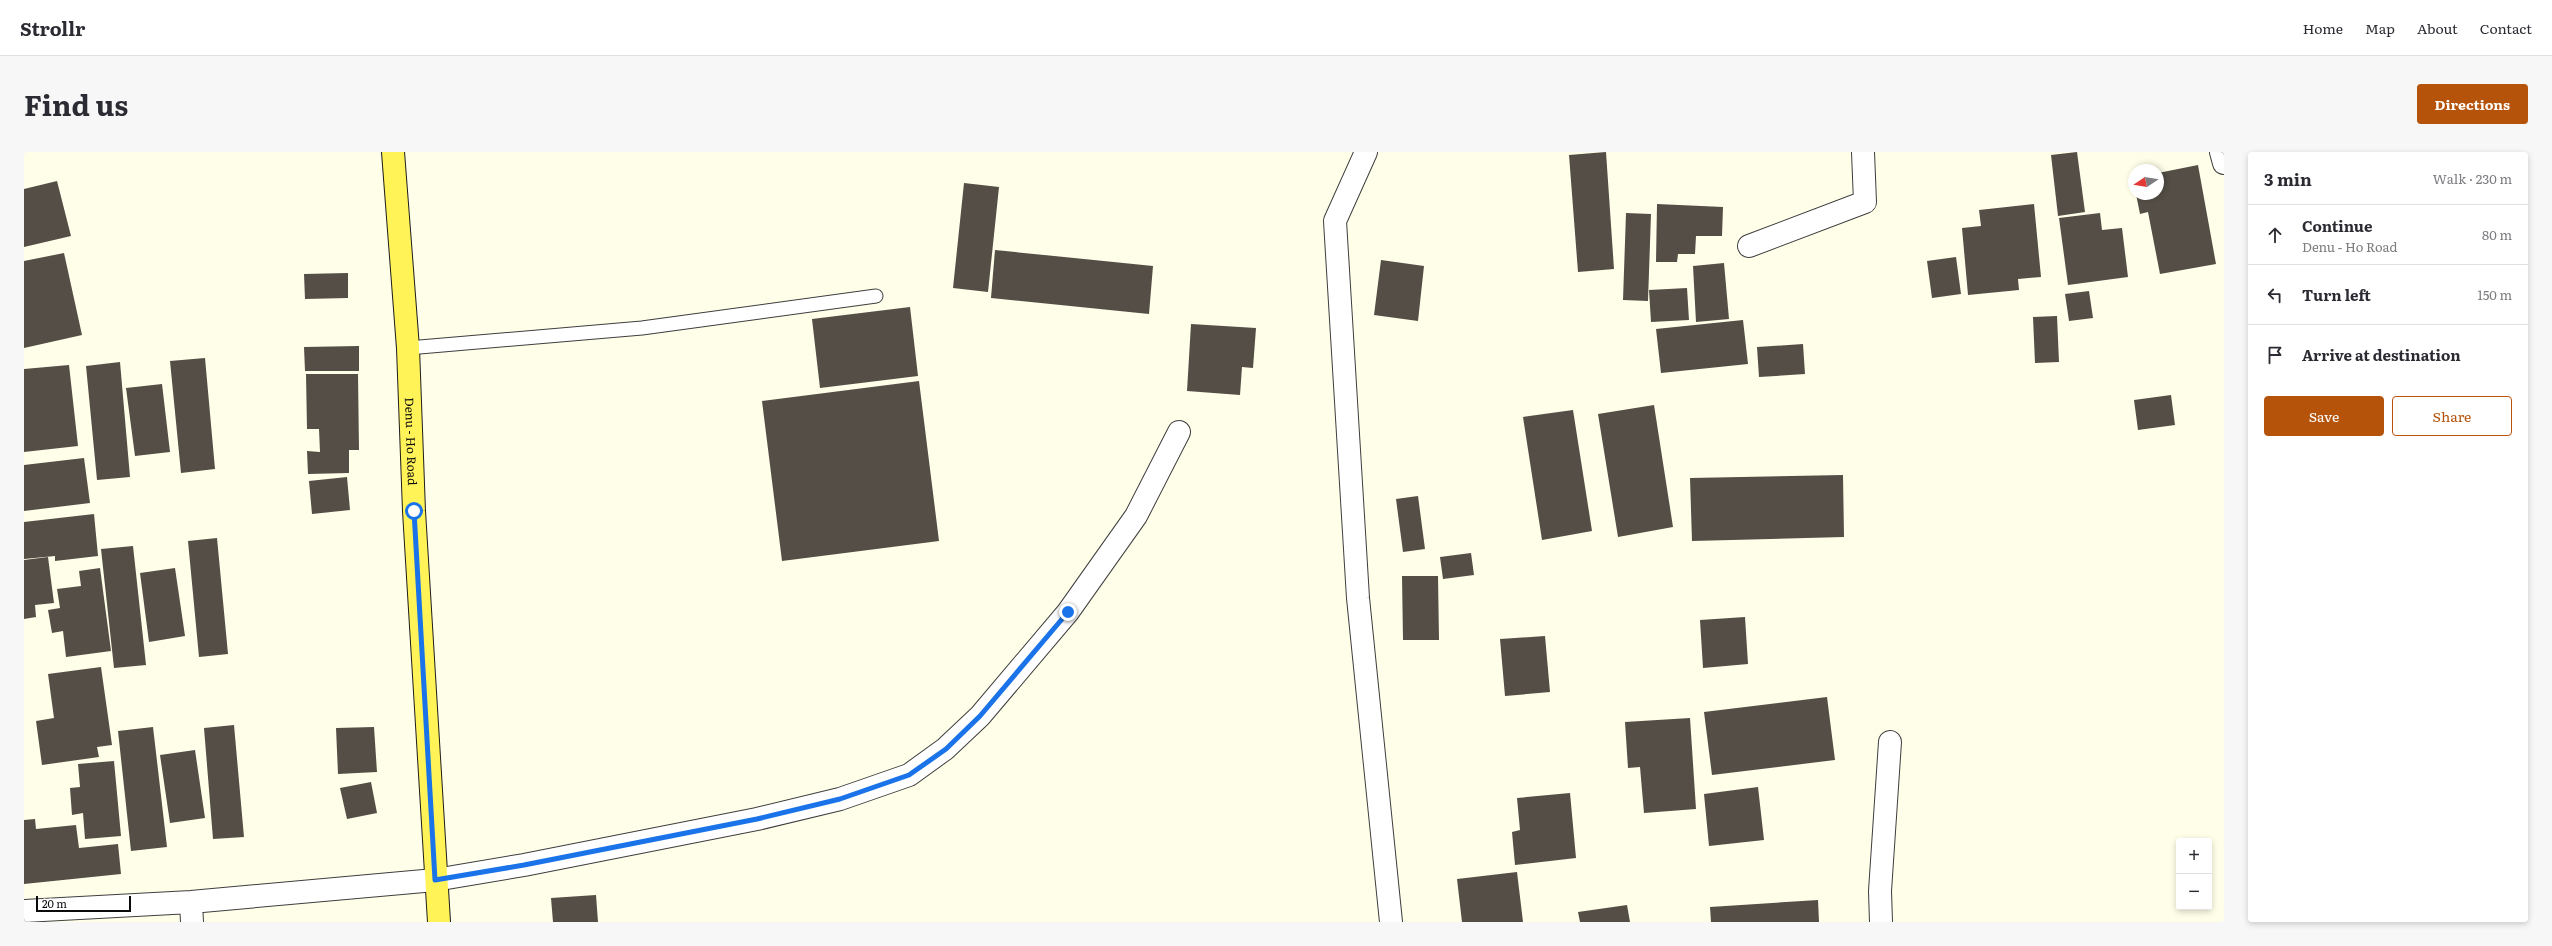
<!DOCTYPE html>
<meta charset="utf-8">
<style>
body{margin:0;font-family:Literata,serif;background:#f7f7f7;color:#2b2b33}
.controls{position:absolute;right:12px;bottom:12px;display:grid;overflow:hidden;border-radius:4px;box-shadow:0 2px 6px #0003}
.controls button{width:36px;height:36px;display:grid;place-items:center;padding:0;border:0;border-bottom:1px solid #e1e1e2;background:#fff;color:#2b2b33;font:20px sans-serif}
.compass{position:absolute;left:2104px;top:12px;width:36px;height:36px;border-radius:50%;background:#fff;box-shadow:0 2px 6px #0003;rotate:258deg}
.scale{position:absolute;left:12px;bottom:10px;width:95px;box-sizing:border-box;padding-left:4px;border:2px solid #0b0b0b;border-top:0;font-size:11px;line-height:14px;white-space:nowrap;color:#0b0b0b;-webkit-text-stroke:3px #fff;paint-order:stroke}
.stop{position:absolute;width:12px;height:12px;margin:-9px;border:3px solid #1a73e8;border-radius:50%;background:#fff}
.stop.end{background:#1a73e8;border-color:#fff;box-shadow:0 1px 4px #0008}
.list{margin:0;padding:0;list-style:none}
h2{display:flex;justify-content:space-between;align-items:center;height:52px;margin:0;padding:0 16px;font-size:17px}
h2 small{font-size:13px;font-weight:400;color:#7c7c81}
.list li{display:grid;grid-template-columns:26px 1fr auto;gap:12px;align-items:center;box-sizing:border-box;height:60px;padding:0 16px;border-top:1px solid #e1e1e2}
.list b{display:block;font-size:15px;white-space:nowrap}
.list p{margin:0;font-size:13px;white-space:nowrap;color:#7c7c81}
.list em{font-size:13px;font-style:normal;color:#7c7c81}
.actions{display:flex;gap:8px;padding:12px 16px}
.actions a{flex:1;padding:9px 0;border:1px solid #b45309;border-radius:4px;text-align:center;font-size:14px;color:#b45309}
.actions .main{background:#b45309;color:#fff}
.icon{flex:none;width:22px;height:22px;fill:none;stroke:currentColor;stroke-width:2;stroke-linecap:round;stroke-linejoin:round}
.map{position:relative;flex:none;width:2200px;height:770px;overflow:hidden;border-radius:4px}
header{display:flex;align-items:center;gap:24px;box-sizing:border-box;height:56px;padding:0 20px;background:#fff;border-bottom:1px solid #e1e1e2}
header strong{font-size:19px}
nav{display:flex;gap:22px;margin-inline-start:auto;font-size:14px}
.intro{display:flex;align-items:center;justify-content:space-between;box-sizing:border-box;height:96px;padding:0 24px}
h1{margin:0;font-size:28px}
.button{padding:10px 18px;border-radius:4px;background:#b45309;color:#fff;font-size:14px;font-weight:700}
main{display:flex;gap:24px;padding:0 24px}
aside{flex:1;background:#fff;border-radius:4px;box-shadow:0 2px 6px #0003}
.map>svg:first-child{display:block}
</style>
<header>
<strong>Strollr</strong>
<nav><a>Home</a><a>Map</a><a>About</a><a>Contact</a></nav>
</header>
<div class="intro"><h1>Find us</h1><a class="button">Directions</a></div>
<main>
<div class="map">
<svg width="2200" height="770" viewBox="0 0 2200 770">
<rect width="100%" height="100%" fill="#fffee8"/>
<path fill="#544e47" d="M1582 0 1590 117 1554 120 1545 3Z
M2053 0 2061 60 2034 64 2027 3Z
M2174 13 2192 112 2136 122 2124 60 2116 62 2112 42H2134V21Z
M33 29 47 84 0 95V37Z
M940 31 975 35 964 140 929 136Z
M1633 52 1699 55 1698 84H1672L1671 102H1654L1653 110H1632Z
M2010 52 2017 125 1994 127 1995 138 1944 143 1938 76 1957 74 1955 58Z
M1602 61 1627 62 1624 149 1599 148Z
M2076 61 2078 78 2098 76 2104 125 2044 133 2035 66Z
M971 98 1129 114 1125 162 967 146Z
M40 101 58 183 0 196V109Z
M1932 105 1937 142 1908 146 1903 109Z
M1357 108 1400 114 1394 169 1350 163Z
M1700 111 1705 167 1672 170 1669 114Z
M324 121V146L281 147 280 122Z
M1663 136 1665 168 1627 170 1625 138Z
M2065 139 2069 166 2045 169 2041 142Z
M886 155 894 224 796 236 788 167Z
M2033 164 2035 210 2011 211 2009 165Z
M1719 168 1724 212 1637 221 1632 177Z
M1167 172 1232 176 1229 216 1218 215 1216 243 1163 239Z
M1779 192 1781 222 1735 225 1733 195Z
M335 194V219H281L280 195Z
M181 206 191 317 157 321 146 209Z
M96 210 106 325 73 328 62 214Z
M45 213 54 294 0 300V217Z
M282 222H334L335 298H325V321L284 322 283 299 296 300 295 277H283Z
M895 229 915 389 758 409 738 249Z
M138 232 146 300 111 304 102 236Z
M2147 243 2151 273 2114 278 2110 248Z
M1630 253 1649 375 1594 385 1574 262Z
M1549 258 1568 379 1518 388 1499 265Z
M60 306 66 351 0 359V313Z
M1819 323 1820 385 1668 389 1666 326Z
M323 325 326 358 288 362 285 329Z
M1394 344 1401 397 1379 400 1372 347Z
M70 362 74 404 31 409V404L0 407V370Z
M193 386 204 502 175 505 164 389Z
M109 394 122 513 90 516 77 397Z
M1447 401 1450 423 1419 427 1416 405Z
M24 405 30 451 11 453 12 465 0 467V408Z
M76 416 87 499 42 505 39 479 28 481 24 458 36 456 33 437 57 434 55 419Z
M151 416 161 484 125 490 116 421Z
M1378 424H1414L1415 488H1379Z
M1721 465 1724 512 1679 516 1676 468Z
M1521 484 1526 540 1481 544 1476 487Z
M77 515 88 593 73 595 75 605 18 613 12 569 30 566 24 522Z
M1803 545 1811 608 1688 623 1680 560Z
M1666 566 1672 657 1620 661 1616 615 1604 616 1601 570Z
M210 573 220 685 189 687 180 576Z
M129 575 143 695 107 699 94 579Z
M350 575 353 620 314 622 312 576Z
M171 598 181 666 146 671 136 603Z
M90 609 97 684 61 687 59 661 48 663 46 636 56 635 54 612Z
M347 630 353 661 323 667 316 636Z
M1734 635 1740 688 1685 694 1680 642Z
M1546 641 1552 706 1491 713 1488 680 1496 678 1493 646Z
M11 667 12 677 52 673 55 696 94 692 97 722 0 732V668Z
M1493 720 1499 770H1438L1433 727Z
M572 743 574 770H529L527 746Z
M1794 748 1795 770H1687L1686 755Z
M1603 753 1606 770H1556L1554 760Z"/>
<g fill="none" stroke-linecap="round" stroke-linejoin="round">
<g stroke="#3e3e3e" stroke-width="15">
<path id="service" d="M384 196 618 176 852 144"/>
</g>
<g stroke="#3e3e3e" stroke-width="24">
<path id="minor" d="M1342 0 1311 69 1334 446 1367 770
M2197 0 2200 11
M1725 94 1841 50 1839 0
M167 750 168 770
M0 759 167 750 411 728 500 713 733 667 816 647 885 623 921 597 956 564 1044 460 1112 364 1155 280
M1857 770 1856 739 1866 590"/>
</g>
<g stroke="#1c1c1c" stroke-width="24">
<g id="primary">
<path id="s1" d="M369 0 384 196 390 359 415 770"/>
</g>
</g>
<use href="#service" stroke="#fff" stroke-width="13"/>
<use href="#minor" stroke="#fff" stroke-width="22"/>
<use href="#primary" stroke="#fff358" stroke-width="22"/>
</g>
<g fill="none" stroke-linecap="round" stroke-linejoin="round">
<path stroke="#1a73e8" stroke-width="5" d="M390 359 411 728 500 713 733 667 816 647 885 623 922 597 956 564 1044 460"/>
</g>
<g text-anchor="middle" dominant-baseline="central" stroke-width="4" stroke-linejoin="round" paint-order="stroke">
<g font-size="12" fill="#0b0b0b" stroke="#fff">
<text stroke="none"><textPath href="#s1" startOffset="290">Denu - Ho Road</textPath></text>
</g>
</g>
</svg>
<div class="controls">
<button>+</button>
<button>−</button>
</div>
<svg class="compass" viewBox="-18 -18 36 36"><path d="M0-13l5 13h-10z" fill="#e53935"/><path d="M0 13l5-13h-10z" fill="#7c7c81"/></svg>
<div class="scale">20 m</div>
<div class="stop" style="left:390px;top:359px"></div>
<div class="stop end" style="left:1044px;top:460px"></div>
</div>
<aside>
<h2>3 min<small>Walk · 230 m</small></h2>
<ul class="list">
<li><svg class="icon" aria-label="ahead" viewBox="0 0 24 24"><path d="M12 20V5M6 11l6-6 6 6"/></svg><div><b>Continue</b><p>Denu - Ho Road</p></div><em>80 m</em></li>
<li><svg class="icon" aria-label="left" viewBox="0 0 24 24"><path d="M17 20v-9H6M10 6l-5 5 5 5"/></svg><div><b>Turn left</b></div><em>150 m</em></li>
<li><svg class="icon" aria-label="arrive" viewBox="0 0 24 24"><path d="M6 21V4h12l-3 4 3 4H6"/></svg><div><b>Arrive at destination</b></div></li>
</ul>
<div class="actions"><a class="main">Save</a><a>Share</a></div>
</aside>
</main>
